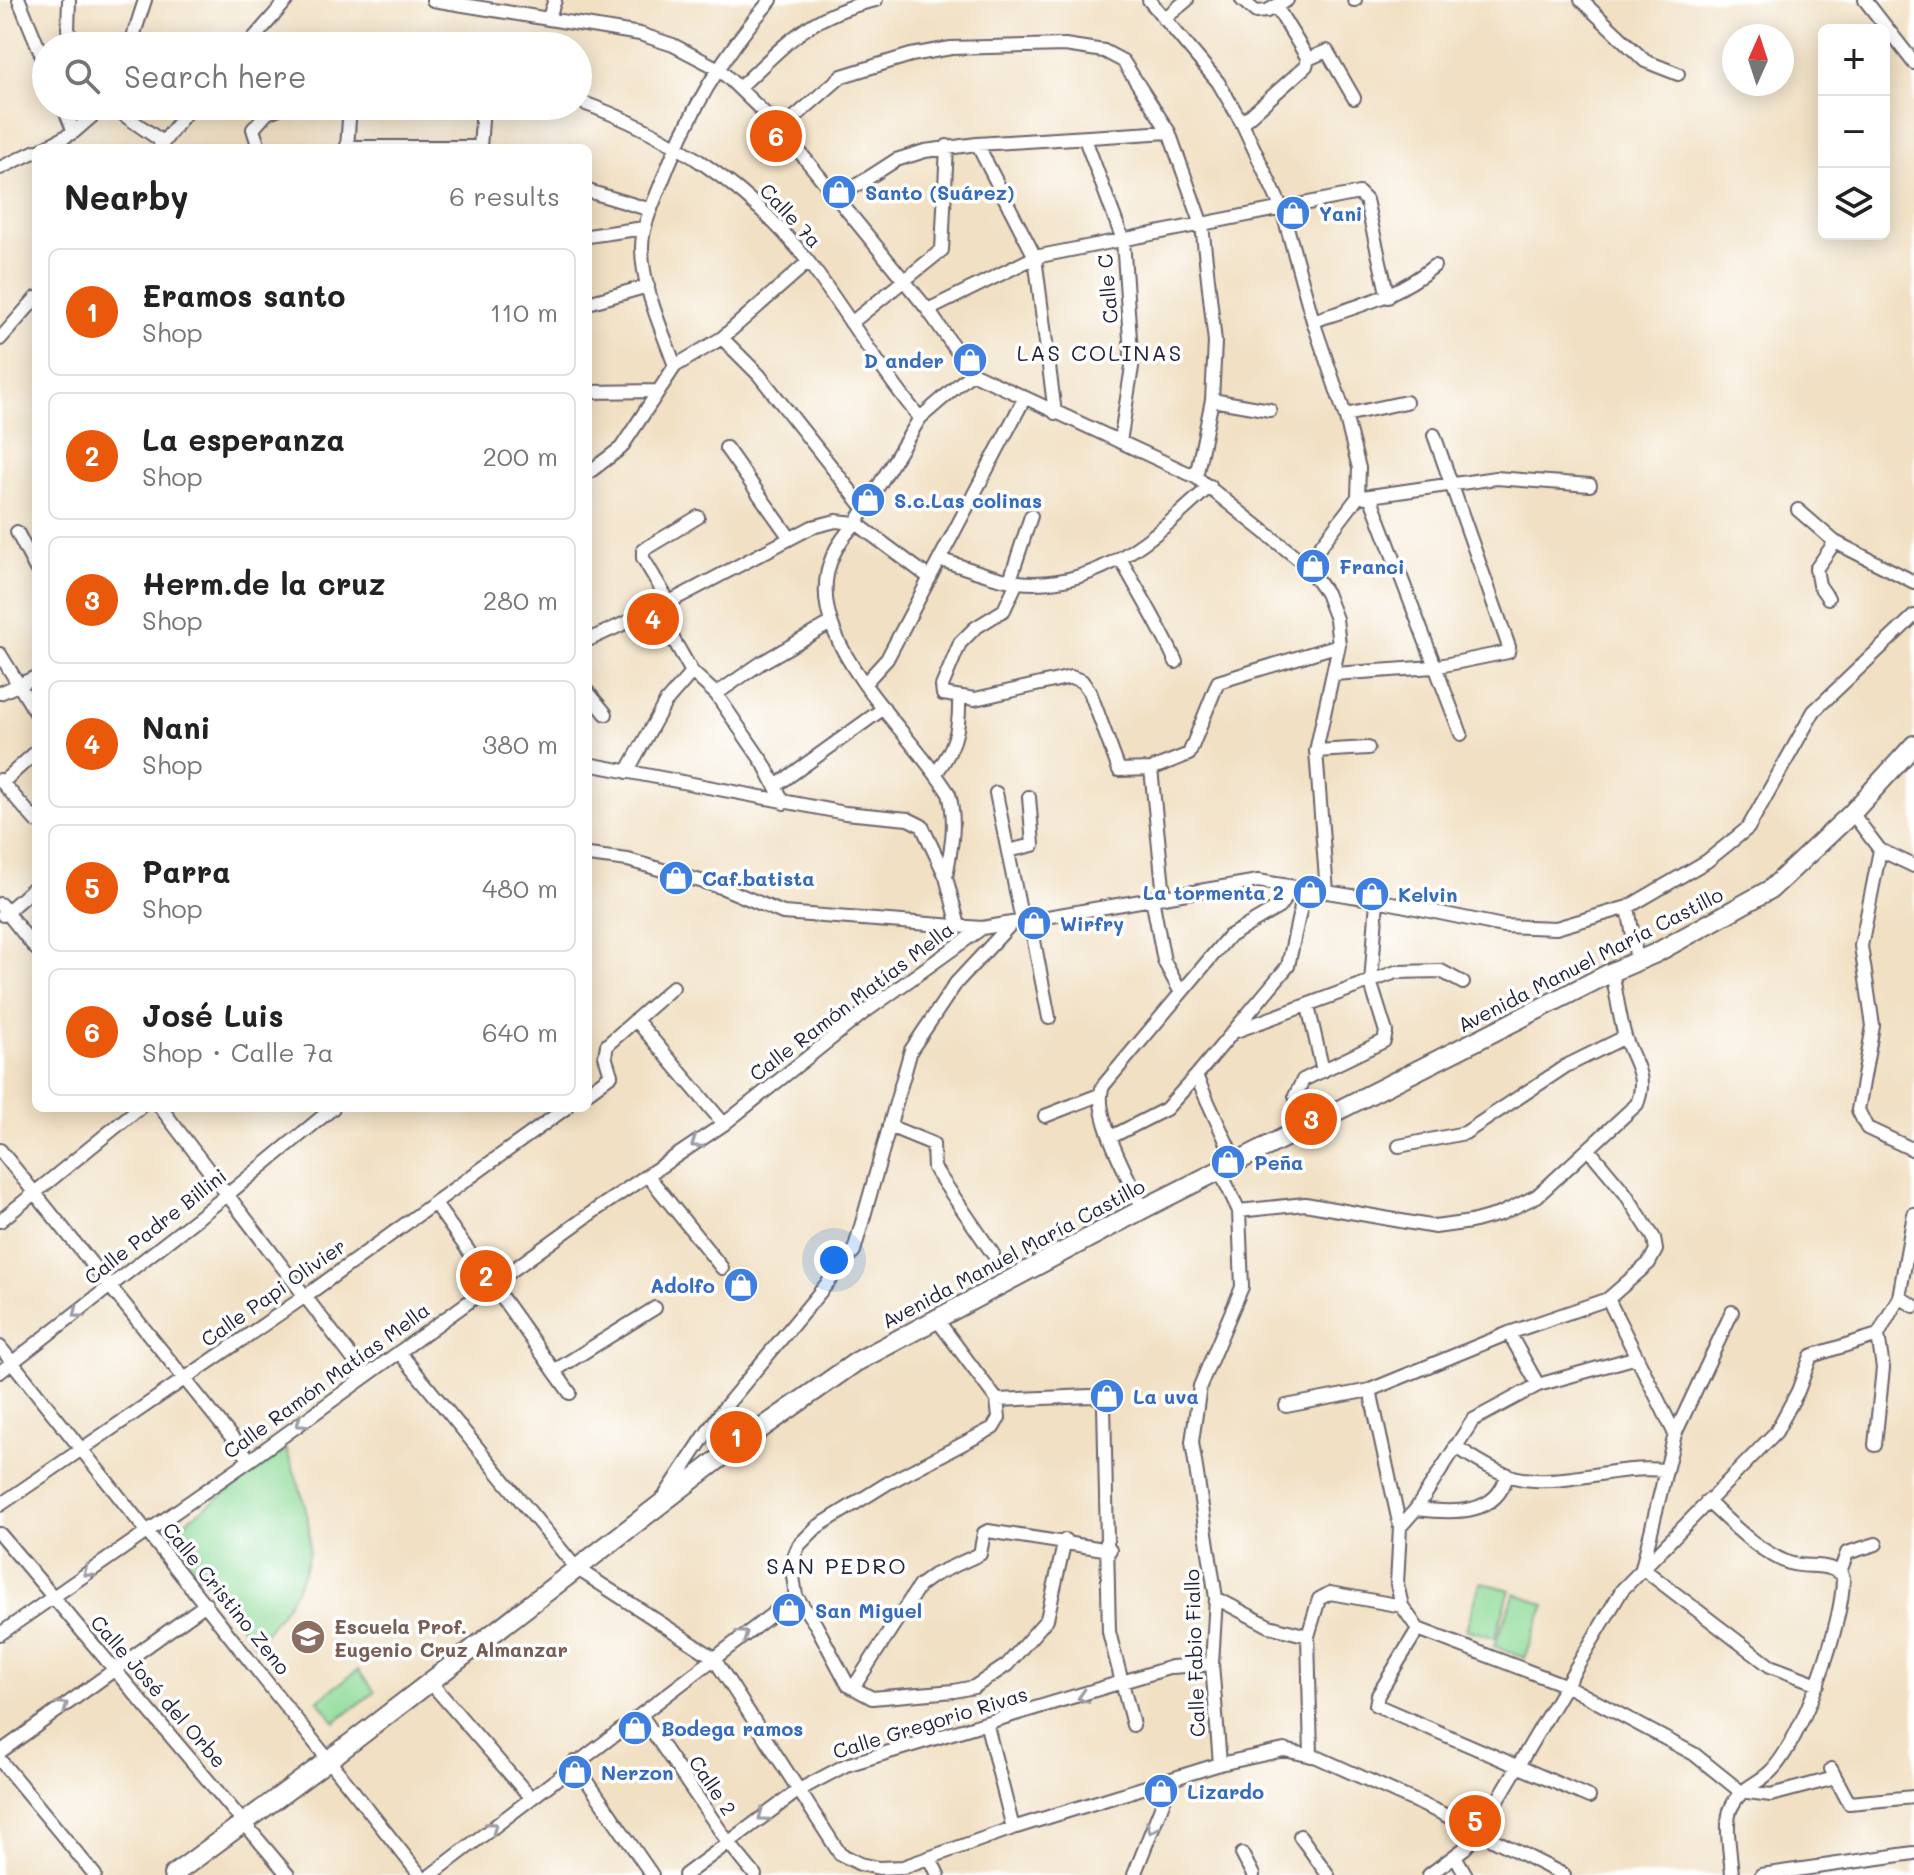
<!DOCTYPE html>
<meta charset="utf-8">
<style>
body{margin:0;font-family:Mali,sans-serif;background:#f6f6f6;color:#222}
.controls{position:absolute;right:24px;top:24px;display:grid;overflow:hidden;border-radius:12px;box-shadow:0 4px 20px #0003}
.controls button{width:72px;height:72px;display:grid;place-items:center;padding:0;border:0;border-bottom:2px solid #e0e0e0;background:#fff;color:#222;font:40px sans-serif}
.compass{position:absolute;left:1722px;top:24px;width:72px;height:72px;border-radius:50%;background:#fff;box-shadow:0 4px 20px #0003;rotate:3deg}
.you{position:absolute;left:834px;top:1260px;width:28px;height:28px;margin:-20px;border:6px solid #fff;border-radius:50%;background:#1a73e8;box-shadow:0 0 0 12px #1a73e833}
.badge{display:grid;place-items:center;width:52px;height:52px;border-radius:50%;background:#ea580c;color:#fff;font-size:26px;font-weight:700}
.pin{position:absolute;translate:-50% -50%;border:4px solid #fff;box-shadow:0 2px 8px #0006}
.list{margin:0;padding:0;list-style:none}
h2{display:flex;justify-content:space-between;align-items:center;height:104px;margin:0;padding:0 32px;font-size:34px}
h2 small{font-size:26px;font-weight:400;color:#767676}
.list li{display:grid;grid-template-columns:52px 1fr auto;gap:24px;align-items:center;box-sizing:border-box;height:128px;margin:0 16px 16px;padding:0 16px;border:2px solid #e0e0e0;border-radius:12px}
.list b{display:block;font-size:30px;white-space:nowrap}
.list p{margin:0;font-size:26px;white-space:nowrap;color:#767676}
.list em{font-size:26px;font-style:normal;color:#767676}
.icon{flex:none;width:44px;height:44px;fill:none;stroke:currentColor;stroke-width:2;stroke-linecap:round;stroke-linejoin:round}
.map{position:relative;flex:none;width:1914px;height:1875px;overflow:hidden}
.search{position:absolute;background:#fff;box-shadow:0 4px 20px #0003;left:32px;top:32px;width:560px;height:88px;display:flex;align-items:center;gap:20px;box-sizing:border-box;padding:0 28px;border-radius:44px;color:#767676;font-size:30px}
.panel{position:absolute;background:#fff;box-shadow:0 4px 20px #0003;left:32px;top:144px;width:560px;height:968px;border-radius:12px}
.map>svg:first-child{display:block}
</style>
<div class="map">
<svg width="1914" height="1875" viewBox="0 0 1914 1875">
<rect width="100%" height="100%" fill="#fff"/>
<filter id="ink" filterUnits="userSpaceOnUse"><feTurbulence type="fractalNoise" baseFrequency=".0125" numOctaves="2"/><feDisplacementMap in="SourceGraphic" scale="16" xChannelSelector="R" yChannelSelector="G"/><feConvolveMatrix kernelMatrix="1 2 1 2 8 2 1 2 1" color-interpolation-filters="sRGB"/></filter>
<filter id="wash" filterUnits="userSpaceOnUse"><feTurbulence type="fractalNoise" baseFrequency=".006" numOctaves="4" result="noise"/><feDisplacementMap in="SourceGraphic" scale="32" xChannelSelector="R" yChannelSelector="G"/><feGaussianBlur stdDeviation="1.8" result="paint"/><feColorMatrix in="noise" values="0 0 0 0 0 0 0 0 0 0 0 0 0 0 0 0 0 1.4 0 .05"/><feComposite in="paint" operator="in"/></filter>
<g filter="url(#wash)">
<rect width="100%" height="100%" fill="#f1e0c3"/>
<path fill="#8edb99" stroke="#587e6a" stroke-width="2" d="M286 1450C322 1541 320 1570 255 1645L168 1534Z
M1481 1582 1510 1590 1495 1638 1466 1629Z
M1515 1593 1545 1605 1524 1658 1494 1646Z
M358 1670 375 1692 335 1722 318 1700Z"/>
</g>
<g filter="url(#ink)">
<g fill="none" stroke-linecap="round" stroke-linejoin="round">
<g stroke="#6a646b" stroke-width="16">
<path id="street" d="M19 0 46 66
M69 0 68 29 74 46
M433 0 640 34 673 45 719 69 781 129 928 310 972 373 1196 477 1306 565 1326 593 1336 619 1339 645 1316 751 1327 892
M1149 0 1218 82 1242 123 1282 209 1313 321 1345 415 1359 468 1358 497 1306 565
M1242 0 1256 12 1267 11 1287 0
M1354 0H1355
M1581 0 1645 61 1678 74
M1865 0 1914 63
M549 17 555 0
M1164 19 1187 0
M130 46 145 0
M247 46 287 0
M1308 59 1327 51 1354 98
M740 87C788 42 809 15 876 0
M578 101C669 133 751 187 810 264 848 315 880 370 920 418
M63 106 74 132
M111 106 163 142
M1242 123 1306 66 1308 59 1277 8
M781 129 842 76 911 55 951 48 1065 45 1104 51 1123 61 1169 132 1202 225 1215 342 1212 400 1196 477
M1085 139 1123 240 1132 367 1120 442
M977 144 1035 257 1055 413
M347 147H480
M44 148 74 132 104 106
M159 148 191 106
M259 148 253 129 267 113 284 106
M347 148 350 106
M480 148 483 106
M0 168 36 151
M588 191 651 210
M837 198 896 160 925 151 977 144 1169 132
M588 236 644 228
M588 303 648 286
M928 310 1035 257 1359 193 1366 200 1388 297
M1313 321C1358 306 1398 296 1434 266
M851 323 942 250 947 146
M722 338 759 375 864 508
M0 339 36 298
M675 366 722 338 808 262
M588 392 659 391
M1212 400 1270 410
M1345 415 1406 402
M726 448 790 538
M588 473 621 448 675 366C662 329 642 288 642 248 642 227 651 209 659 189 685 121 721 55 771 0
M1370 496 1461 734
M1363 497 1496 478 1590 485
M1798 510 1835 542 1914 582
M17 532 36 569
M1120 558C1139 593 1160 626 1176 662
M941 560C966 567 993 579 1018 582 1097 591 1156 536 1210 486
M1010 580 1031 516
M1017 582 1004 610 975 628 960 643 942 686 943 694 975 699 1071 677 1082 681 1090 692 1119 770 1151 769
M1828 598 1819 585 1816 569 1835 542
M669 602 643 558V550L698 517
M656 609 692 672 716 694 764 764 784 803
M588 640 656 609 812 527 836 521 856 523 930 578
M0 654 36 713
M1334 674 1434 667 1508 652 1509 647 1434 435
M865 683 887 659 1024 399
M588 692 606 714
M0 693 36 677
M716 694 761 663 829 624
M1316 751 1368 748
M588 764 845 813 908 819 922 826 946 877 959 926
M627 772 665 703 692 672
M936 773C954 749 960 730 959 699
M0 780 36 821
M4 781 36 752
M777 785 884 708
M996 793 1022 921
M1852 813 1880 850 1861 946 1873 1026 1858 1110 1867 1128 1914 1150
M1880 850 1914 866
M1008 851 1033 845 1029 797
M588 855 628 860 721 887 783 913 982 928 1258 881 1377 900 1503 926 1556 928 1628 907 1707 861 1748 828 1814 711 1914 616
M946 877C951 848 957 823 949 794 903 718 765 614 856 523L920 418 972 373
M1164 896 1151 769 1189 754 1218 682 1339 645
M1152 898 1164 961 1181 993
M0 904 36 949
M1628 907 1637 961
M3 915 36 886
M1030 920 1049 1018
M1308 1006 1323 1071
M636 1020 724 1124
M1236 1031 1396 972 1441 971 1463 983
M588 1092 611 1075 605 1056 607 1045 673 987
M161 1108 366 1376
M1045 1116 1099 1095
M889 1126 933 1144 934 1168 993 1254
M1307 1128 1295 1096 1303 1080 1384 1041 1386 1032 1371 984 1377 900
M1111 1137 1166 1109 1196 1076
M1399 1146 1465 1133 1566 1066 1625 1037
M0 1150 250 1460
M1236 1163 1196 1076 1288 966 1305 888
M649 1177 722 1268
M435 1204 570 1393
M1143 1209C1131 1182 1091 1113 1103 1086L1228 937 1279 907 1293 887
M1239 1211 1305 1204 1435 1227 1471 1222 1500 1214 1537 1196 1637 1104C1649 1075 1631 1060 1624 1033 1619 1013 1616 992 1612 972
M0 1221 139 1108
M1899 1297 1914 1306
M1608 1299 1675 1434
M1732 1312 1675 1434 1642 1568 1770 1666 1818 1684
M935 1317 997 1400 1091 1396 1101 1398 1104 1405 1109 1632 1133 1725
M1509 1333 1538 1385
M0 1347 420 1875
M399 1352 576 1568 713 1657 840 1854 860 1864 879 1868 903 1867 1013 1828 1220 1764 1284 1750 1317 1757 1441 1813 1564 1875
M1637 1357 1538 1385 1473 1420 1416 1509 1400 1527 1397 1584 1402 1606 1418 1629 1567 1686 1694 1754 1740 1791 1771 1795 1835 1778
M554 1371 655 1308
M0 1372 227 1195 333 1108
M1370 1390 1400 1527
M997 1400 999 1418 993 1428 888 1483 817 1527 799 1545 791 1563 796 1596 816 1625 848 1685 872 1698 954 1691 974 1687 1007 1665 1047 1619 1065 1540
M1286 1406 1370 1390 1509 1333 1608 1299 1649 1263 1656 1250 1654 1238 1625 1193 1590 1151
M1875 1445 1883 1368 1878 1335
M1455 1446C1478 1461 1506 1480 1534 1480 1579 1482 1616 1466 1664 1470
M732 1449 720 1413 854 1251 911 1050 956 983 1012 923
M666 1494 720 1413
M1707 1501C1732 1524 1757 1551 1789 1563 1807 1569 1831 1561 1843 1577 1844 1621 1802 1740 1771 1771 1757 1785 1740 1787 1731 1808 1724 1824 1731 1856 1732 1875
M0 1505 307 1295 566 1108
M1416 1509C1451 1513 1498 1517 1507 1474
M0 1534 288 1875
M1840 1572 1847 1553 1876 1544
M1216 1598 1269 1626 1308 1636
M1418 1629 1378 1695 1376 1705 1589 1797
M0 1634 250 1460 597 1209 724 1124 862 1014 982 928
M430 1682 530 1797
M853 1688 919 1586 934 1575 980 1554 984 1533 988 1531 1110 1550
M641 1715 728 1842 755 1875
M987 1726 1013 1828
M0 1752 206 1604
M1311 1756 1308 1636 1319 1599 1330 1593 1402 1606
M0 1760 95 1875
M574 1762 652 1875
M1220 1764 1212 1664 1216 1598 1192 1442 1200 1386 1242 1287 1239 1211 1220 1171
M1831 1769 1849 1803 1914 1797
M1300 1836 1328 1875
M1242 1854 1253 1875
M1455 1856 1466 1875
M930 1858 938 1875
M431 1875 796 1596
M685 1875 799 1790 846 1765 1172 1667 1212 1664
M1134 1875 1171 1782
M1429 1875 1465 1848 1479 1832 1622 1590 1776 1432 1798 1391 1811 1356 1878 1335 1899 1297 1914 1214
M1761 1875 1914 1853"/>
</g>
<g stroke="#6a646b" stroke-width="22">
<path id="secondary" d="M173 1875 330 1759 732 1449 856 1362 1143 1209 1612 972 1656 953 1771 889 1852 813 1914 745"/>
</g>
<use href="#street" stroke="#fff" stroke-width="12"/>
<use href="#secondary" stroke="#fff" stroke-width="18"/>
</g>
<defs><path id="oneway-chevron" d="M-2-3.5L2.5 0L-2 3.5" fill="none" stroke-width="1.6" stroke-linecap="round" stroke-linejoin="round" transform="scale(2)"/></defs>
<g stroke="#9c9ca7">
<use href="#oneway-chevron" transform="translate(696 1143) rotate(145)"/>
<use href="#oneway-chevron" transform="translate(78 1313) rotate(142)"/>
<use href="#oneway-chevron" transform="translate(301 1423) rotate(144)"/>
<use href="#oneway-chevron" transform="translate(88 1572) rotate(145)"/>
<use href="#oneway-chevron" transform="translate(743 1635) rotate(-36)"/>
<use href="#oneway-chevron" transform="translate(1083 1697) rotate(163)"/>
<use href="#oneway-chevron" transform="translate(63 1706) rotate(-36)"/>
<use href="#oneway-chevron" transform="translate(763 1816) rotate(144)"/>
<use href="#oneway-chevron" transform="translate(492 1827) rotate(-38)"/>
<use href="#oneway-chevron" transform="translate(1152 1828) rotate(111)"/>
</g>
</g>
<defs>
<g id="shop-disc" transform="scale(1.8)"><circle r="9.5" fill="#3f7fe0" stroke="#fff"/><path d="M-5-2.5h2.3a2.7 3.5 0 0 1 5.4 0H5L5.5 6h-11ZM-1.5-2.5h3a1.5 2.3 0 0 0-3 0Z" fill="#fff"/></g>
<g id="school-disc" transform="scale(1.8)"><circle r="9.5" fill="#8d6e63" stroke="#fff"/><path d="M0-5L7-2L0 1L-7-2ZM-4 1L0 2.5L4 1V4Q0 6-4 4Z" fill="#fff"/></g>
</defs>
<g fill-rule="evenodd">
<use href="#shop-disc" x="839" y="192"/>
<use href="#shop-disc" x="1293" y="213"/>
<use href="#shop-disc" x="970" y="360"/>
<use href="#shop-disc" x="868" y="500"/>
<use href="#shop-disc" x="1313" y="566"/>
<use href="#shop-disc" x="676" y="878"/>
<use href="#shop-disc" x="1310" y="892"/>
<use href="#shop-disc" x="1372" y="894"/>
<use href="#shop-disc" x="1034" y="923"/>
<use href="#shop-disc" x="1228" y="1162"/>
<use href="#shop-disc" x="741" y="1285"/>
<use href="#shop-disc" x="1107" y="1396"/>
<use href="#shop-disc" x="789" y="1610"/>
<use href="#school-disc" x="308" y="1637"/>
<use href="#shop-disc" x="635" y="1728"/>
<use href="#shop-disc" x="575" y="1772"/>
<use href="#shop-disc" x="1161" y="1791"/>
</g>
<g text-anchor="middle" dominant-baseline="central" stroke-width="7" stroke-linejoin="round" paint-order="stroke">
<g font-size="20" font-weight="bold" fill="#366cbe" stroke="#fff" text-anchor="start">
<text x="865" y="192">Santo (Suárez)</text>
<text x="1319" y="213">Yani</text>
<text x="944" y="360" text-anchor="end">D ander</text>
<text x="894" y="500">S.c.Las colinas</text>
<text x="1339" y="566">Franci</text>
<text x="702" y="878">Caf.batista</text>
<text x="1284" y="892" text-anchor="end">La tormenta 2</text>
<text x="1398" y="894">Kelvin</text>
<text x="1060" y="923">Wirfry</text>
<text x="1254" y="1162">Peña</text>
<text x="715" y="1285" text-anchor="end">Adolfo</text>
<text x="1133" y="1396">La uva</text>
<text x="815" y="1610">San Miguel</text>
<text x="661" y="1728">Bodega ramos</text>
<text x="601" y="1772">Nerzon</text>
<text x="1187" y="1791">Lizardo</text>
</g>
<g font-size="20" fill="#22223b" stroke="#fff">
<text transform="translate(791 215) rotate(47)">Calle 7a</text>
<text transform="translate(1107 289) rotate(-95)">Calle C</text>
<text transform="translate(1590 959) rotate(-27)">Avenida Manuel María Castillo</text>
<text transform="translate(851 1001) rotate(-37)">Calle Ramón Matías Mella</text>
<text transform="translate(155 1226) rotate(-38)">Calle Padre Billini</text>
<text transform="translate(1013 1253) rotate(-28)">Avenida Manuel María Castillo</text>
<text transform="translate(273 1292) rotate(-35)">Calle Papi Olivier</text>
<text transform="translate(326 1380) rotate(-36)">Calle Ramón Matías Mella</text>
<text transform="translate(227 1598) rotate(51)">Calle Cristino Zeno</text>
<text transform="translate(1194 1653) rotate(-92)">Calle Fabio Fiallo</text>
<text transform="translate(159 1691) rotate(49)">Calle José del Orbe</text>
<text transform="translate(930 1722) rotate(-17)">Calle Gregorio Rivas</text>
<text transform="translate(713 1785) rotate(56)">Calle 2</text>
</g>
<g font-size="20" font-weight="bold" fill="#785e54" stroke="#fff" text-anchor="start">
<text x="334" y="1626">Escuela Prof.<tspan x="334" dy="23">Eugenio Cruz Almanzar</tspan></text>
</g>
<g font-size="22" letter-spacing="2" fill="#22223b" stroke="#fff">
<text x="1100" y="352">LAS COLINAS</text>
<text x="837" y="1565">SAN PEDRO</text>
</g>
</g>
</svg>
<div class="controls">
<button>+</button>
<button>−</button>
<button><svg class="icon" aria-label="layers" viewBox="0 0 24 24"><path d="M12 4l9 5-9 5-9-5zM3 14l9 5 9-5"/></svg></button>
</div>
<svg class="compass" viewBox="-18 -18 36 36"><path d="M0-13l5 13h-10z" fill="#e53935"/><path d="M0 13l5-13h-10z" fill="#767676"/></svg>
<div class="you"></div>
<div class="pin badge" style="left:736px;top:1437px">1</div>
<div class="pin badge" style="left:486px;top:1276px">2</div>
<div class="pin badge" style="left:1311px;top:1119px">3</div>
<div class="pin badge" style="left:653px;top:619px">4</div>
<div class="pin badge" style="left:1475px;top:1821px">5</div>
<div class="pin badge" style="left:776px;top:136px">6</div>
<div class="search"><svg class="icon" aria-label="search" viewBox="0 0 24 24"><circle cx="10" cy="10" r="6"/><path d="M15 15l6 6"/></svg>Search here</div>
<section class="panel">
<h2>Nearby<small>6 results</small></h2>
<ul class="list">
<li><span class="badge">1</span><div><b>Eramos santo</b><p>Shop</p></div><em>110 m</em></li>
<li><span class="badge">2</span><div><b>La esperanza</b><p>Shop</p></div><em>200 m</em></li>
<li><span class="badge">3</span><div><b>Herm.de la cruz</b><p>Shop</p></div><em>280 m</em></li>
<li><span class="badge">4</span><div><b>Nani</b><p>Shop</p></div><em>380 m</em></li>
<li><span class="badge">5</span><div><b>Parra</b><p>Shop</p></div><em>480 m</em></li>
<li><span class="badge">6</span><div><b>José Luis</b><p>Shop · Calle 7a</p></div><em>640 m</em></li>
</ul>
</section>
</div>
